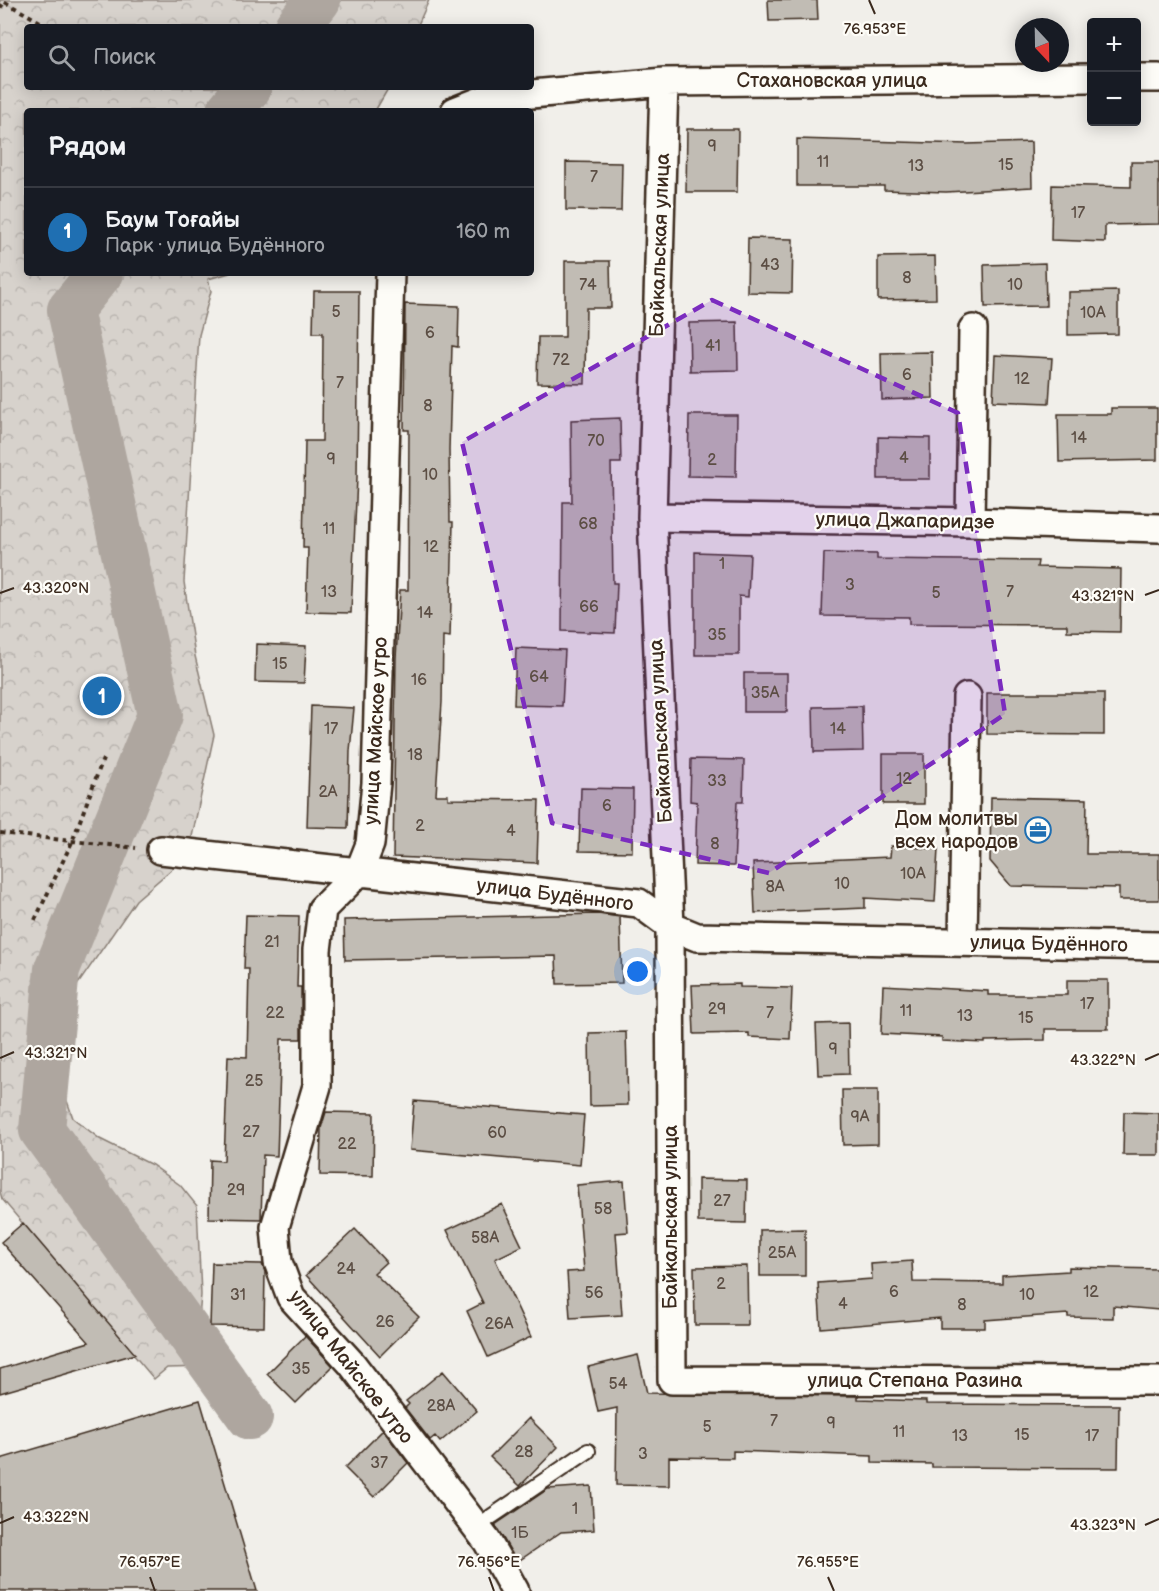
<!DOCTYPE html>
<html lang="ru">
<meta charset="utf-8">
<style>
body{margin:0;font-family:"Balsamiq Sans",sans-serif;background:#242831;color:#f1f3f6}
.controls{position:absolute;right:18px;top:18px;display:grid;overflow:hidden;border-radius:6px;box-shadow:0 3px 15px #0003}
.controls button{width:54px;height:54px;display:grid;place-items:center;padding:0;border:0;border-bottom:2px solid #363941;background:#171b24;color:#f1f3f6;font:30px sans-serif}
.compass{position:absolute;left:1015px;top:18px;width:54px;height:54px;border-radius:50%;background:#171b24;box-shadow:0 3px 15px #0003;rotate:158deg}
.you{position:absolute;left:638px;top:972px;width:21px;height:21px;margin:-15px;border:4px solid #fff;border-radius:50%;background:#1a73e8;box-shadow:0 0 0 9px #1a73e833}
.badge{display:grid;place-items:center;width:39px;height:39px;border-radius:50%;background:#1f6fb2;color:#fff;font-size:20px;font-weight:700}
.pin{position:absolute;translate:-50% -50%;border:3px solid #fff;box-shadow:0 2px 6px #0006}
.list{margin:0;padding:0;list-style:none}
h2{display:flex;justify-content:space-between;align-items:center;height:78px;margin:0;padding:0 24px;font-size:26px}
h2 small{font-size:20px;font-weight:400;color:#9ea1a6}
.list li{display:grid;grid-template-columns:39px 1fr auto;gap:18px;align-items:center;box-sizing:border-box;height:90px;padding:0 24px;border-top:2px solid #363941}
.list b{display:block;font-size:22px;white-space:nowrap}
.list p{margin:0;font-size:20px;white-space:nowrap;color:#9ea1a6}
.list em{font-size:20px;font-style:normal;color:#9ea1a6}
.icon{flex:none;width:33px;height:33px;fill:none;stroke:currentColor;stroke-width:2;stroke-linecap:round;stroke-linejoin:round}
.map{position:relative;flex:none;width:1159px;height:1591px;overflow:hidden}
.search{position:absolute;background:#171b24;box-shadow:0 3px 15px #0003;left:24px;top:24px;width:510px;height:66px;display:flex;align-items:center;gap:15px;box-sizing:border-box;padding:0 21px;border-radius:6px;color:#9ea1a6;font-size:22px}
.panel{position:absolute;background:#171b24;box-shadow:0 3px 15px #0003;left:24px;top:108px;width:510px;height:168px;border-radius:6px}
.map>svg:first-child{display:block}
</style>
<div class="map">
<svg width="1159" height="1591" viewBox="0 0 1159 1591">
<defs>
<pattern id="forest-crowns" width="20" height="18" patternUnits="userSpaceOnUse" patternTransform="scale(1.5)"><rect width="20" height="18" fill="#d7d2cc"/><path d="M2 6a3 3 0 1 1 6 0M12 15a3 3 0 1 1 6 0" fill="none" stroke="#b9b4af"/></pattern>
</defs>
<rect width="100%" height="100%" fill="#f1efea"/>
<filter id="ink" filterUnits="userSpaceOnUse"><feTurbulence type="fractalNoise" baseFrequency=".0167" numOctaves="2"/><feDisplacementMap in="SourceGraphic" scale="12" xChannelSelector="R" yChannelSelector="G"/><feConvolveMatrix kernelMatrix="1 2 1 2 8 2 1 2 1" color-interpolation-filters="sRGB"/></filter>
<g filter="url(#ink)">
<path fill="url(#forest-crowns)" stroke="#897e75" stroke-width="1.5" d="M0 0H429L417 27H27V87H389L375 111H27V273H230L208 279 211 291 199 335 184 582 195 656 214 735 188 855 136 900 78 984 57 1029 58 1075 73 1118 100 1139 152 1165 180 1185 197 1206 201 1295 198 1330 206 1367 167 1368 154 1379 2 1199 0 1192Z"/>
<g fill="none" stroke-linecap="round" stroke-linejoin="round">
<path stroke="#aea69f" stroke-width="46" d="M297 27 318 0
M229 111 249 87
M100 273 70 310 160 715 57 969 42 1130 250 1417"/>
</g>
<path fill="#c1bcb4" stroke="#3b2a1e" stroke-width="1.5" d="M768 0H817L818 20 769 21Z
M687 129H738L737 192H686Z
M797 139 967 144 1031 142 1032 187 946 192 884 190V186H797Z
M566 162 622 163 621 211 566 210Z
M1131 162H1159V224L1105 225V242L1051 240 1052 185 1131 187Z
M748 238 793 239 792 293 747 292Z
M935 256 936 299 878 300V257Z
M565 261H610L611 308H586L585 384 537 383 538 337H565Z
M1045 263 1046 306 985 307 984 265Z
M314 291H359L357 477 351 613 306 612 308 548H303L305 441H322L323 333H313Z
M1118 291V334L1068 335V292Z
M405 304 459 306 458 347 452 346 449 449 450 522H453L450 637 443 636 442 702 436 795H448V799L539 800 537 863 393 857 396 658 400 590H408L409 430H404Z
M737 322 738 370 690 371 689 323Z
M932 352 933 398 882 400 881 353Z
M995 355 1052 358 1049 403 993 401Z
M1111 408H1157V460L1059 462 1058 414H1111Z
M689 415H737L736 477 688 476Z
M620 418 621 463H611L613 583H617L615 633 562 631 563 502H572L571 420Z
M878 437 930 438V479H878Z
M695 552 750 554 748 597 739 596V655H695Z
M824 553 877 554V559L1038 561 1037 567 1121 569 1120 632 1067 631V625L909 624V617L822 616Z
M256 644 306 646 304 683 255 682Z
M516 648 565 650 562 706 514 705Z
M744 673H787V712H744Z
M987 693H1104V735L987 734Z
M311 706 354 708 350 751 348 828 307 827Z
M862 706 863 751 814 752 813 707Z
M883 754H924V804H883Z
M691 759 744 760 743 802H737L734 866 695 865 697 802 690 801Z
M581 788 633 789 632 852 579 851Z
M991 797 1087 799 1086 854H1159V900H1119V888L1011 886 990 861Z
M891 846 938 849 935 902 865 898V908L755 913 753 863 890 857Z
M598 914 620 917 622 983 557 984 556 956 345 960 344 920Z
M246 915 299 916 297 987H301V1039H281L277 1156 263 1155 261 1219 209 1218 210 1160 224 1161 228 1056 247 1057 249 969H244Z
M1067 980H1108V1029H1045V1040L985 1041V1043L942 1041V1037L881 1034 883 985 988 991V995H1067Z
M740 984V987L792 988 790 1039 749 1037V1033L694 1034 692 985Z
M848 1023 849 1074 818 1075 816 1024Z
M626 1032 628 1105 590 1106 589 1033Z
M842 1090H878V1144L843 1145Z
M414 1101 584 1115 580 1165 410 1150Z
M326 1112 374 1113 373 1176 320 1175 321 1128Z
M1124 1112 1159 1113V1155H1123Z
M698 1179 747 1180 746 1223 698 1222Z
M624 1181 628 1232 616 1233 622 1315 570 1318 567 1272 584 1271 577 1185Z
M502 1204 522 1246 495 1259 531 1337 488 1357 467 1311 483 1303 447 1230Z
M23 1223 135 1354 0 1393V1369L89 1342 1 1242Z
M355 1229 386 1262 374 1273 419 1317 380 1356 306 1275Z
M805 1229V1276H760V1230Z
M912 1261 913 1282 1002 1283V1275L1069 1271V1267L1159 1269V1310L1113 1306V1318L1068 1317V1314L985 1320V1328H940V1318L821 1328 818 1283 872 1279 871 1264Z
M212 1263 262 1264 265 1272 264 1327 210 1326Z
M747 1266 748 1325H695L694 1267Z
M305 1336 333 1366 296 1403 267 1374Z
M638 1355 647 1393 858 1396V1399L926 1401V1404L1119 1405 1118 1468 932 1467V1464L872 1463V1456L733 1451V1458L669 1457V1486L616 1485 617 1408 598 1412 588 1367Z
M443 1371 477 1411 440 1442 435 1436 430 1440 405 1408 409 1404 406 1401Z
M200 1400 257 1591H0V1459Z
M529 1418 558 1447 520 1486 490 1457Z
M383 1430 408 1463 374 1497 345 1468Z
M591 1486 594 1530 561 1532 517 1562 495 1525 548 1489Z"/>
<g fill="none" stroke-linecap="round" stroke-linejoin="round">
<g stroke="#3b2a1e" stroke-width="18">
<path id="lane" d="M476 1527 588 1451"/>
</g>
<g stroke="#3b2a1e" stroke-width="32">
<path id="street" d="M1136 78H1159
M664 82 652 517 670 926 672 1380 1159 1381
M455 111 488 98 664 82 1092 78
M390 273 376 783 370 844 359 872 322 909 317 950V1086L275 1227 278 1262 291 1297 352 1364 487 1541 515 1591
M652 517 970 522 1159 528
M970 522 973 329
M161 850 639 903 670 926 697 937 1159 946
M963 942 967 697"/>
</g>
<path stroke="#3b2a1e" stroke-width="4" stroke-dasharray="4.5 4.5" stroke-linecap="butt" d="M5 2 49 27
M0 8 5 1
M0 833 136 848
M35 920 72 842 103 759"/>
<use href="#lane" stroke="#fdfcf7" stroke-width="14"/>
<use href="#street" stroke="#fdfcf7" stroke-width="27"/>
</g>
</g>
<path fill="#7b2cbf" fill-opacity="0.2" stroke="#7b2cbf" stroke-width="4.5" stroke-dasharray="12 8" stroke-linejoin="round" d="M712 300 958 413 1005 714 769 873 552 823 462 442Z"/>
<path fill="none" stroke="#3b2a1e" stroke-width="2" d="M869 0 875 14M0 593 14 588M1145 595 1159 590M0 1058 14 1052M1145 1060 1159 1054M0 1523 14 1517M1145 1525 1159 1519M150 1577 155 1591M489 1577 494 1591M828 1577 834 1591"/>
<defs>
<g id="office-ring" transform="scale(1.35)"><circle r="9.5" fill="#fdfcf7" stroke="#1f6fb2" stroke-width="1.5"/><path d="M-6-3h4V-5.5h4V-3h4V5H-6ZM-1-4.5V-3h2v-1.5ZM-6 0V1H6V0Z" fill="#1f6fb2"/></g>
</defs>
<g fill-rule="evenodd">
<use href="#office-ring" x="1038" y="830"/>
</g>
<g text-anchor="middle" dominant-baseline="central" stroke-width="4.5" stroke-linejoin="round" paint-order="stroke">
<g font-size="16" fill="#5c4e44">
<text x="712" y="146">9</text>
<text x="823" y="162">11</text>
<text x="1006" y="165">15</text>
<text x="916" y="166">13</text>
<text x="594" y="177">7</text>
<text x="1078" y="213">17</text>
<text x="770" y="265">43</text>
<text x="907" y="278">8</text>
<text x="588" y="285">74</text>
<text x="1015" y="285">10</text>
<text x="336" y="312">5</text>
<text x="1093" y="313">10А</text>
<text x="430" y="333">6</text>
<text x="713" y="346">41</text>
<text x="561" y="360">72</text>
<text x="907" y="375">6</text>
<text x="1022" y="379">12</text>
<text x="340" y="383">7</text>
<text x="428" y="406">8</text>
<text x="1079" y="438">14</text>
<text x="596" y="441">70</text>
<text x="904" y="458">4</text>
<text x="331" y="459">9</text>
<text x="712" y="460">2</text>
<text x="430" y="475">10</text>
<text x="588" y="524">68</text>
<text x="329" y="529">11</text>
<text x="431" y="547">12</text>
<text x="722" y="564">1</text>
<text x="850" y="585">3</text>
<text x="329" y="592">13</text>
<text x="1010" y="592">7</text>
<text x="936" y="593">5</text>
<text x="589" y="607">66</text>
<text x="425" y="613">14</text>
<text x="717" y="635">35</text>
<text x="280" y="664">15</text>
<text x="539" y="677">64</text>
<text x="419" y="680">16</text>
<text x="765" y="693">35А</text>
<text x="331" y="729">17</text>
<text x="838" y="729">14</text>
<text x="415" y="755">18</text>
<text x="904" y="779">12</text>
<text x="717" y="781">33</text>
<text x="328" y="792">2А</text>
<text x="607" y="806">6</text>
<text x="420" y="826">2</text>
<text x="511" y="831">4</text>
<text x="715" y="844">8</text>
<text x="913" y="874">10А</text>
<text x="842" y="884">10</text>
<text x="775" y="887">8А</text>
<text x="272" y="942">21</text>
<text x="1087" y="1004">17</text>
<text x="717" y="1009">29</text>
<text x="906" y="1011">11</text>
<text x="275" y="1013">22</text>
<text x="770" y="1013">7</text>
<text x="965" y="1016">13</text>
<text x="1026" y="1018">15</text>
<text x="833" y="1049">9</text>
<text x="254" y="1081">25</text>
<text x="860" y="1117">9А</text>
<text x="251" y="1132">27</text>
<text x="497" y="1133">60</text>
<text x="347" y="1144">22</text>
<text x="236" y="1190">29</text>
<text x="722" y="1201">27</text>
<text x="603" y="1209">58</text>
<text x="485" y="1238">58А</text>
<text x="782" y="1253">25А</text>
<text x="346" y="1269">24</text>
<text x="721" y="1284">2</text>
<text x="894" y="1292">6</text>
<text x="1091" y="1292">12</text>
<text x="594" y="1293">56</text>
<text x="238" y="1295">31</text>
<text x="1027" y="1295">10</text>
<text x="843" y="1304">4</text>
<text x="962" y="1305">8</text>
<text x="385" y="1322">26</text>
<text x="499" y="1324">26А</text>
<text x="301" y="1369">35</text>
<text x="618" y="1384">54</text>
<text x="441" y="1406">28А</text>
<text x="774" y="1421">7</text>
<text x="831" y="1423">9</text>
<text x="707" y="1427">5</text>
<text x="899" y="1432">11</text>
<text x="1022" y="1435">15</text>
<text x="960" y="1436">13</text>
<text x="1092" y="1436">17</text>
<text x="524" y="1452">28</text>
<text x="643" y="1454">3</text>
<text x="379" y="1463">37</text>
<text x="575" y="1509">1</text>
<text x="520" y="1533">1Б</text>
</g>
<g font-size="20" fill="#3b2a1e" stroke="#fdfcf7">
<text x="832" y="81">Стахановская улица</text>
<text transform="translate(660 245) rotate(-88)">Байкальская улица</text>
<text transform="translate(905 521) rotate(1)">улица Джапаридзе</text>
<text transform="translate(376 731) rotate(-87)">улица Майское утро</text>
<text transform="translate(661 731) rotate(-93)">Байкальская улица</text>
<text transform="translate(555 895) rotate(7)">улица Будённого</text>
<text transform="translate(1049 944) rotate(1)">улица Будённого</text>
<text transform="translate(671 1217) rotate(-90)">Байкальская улица</text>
<text transform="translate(351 1367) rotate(52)">улица Майское утро</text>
<text x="915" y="1381">улица Степана Разина</text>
</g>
<g font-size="20" fill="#3b2a1e" stroke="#fdfcf7" text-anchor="end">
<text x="1018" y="819">Дом молитвы<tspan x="1018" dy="23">всех народов</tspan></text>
</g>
</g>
<g font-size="15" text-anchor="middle" fill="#3b2a1e" stroke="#fdfcf7" stroke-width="4.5" stroke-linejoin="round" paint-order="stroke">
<text x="875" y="34">76.953°E</text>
<text x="56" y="593">43.320°N</text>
<text x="1103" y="601">43.321°N</text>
<text x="56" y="1058">43.321°N</text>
<text x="1103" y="1065">43.322°N</text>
<text x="56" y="1522">43.322°N</text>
<text x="1103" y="1530">43.323°N</text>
<text x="150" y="1567">76.957°E</text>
<text x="489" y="1567">76.956°E</text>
<text x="828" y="1567">76.955°E</text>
</g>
</svg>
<div class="controls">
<button>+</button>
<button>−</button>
</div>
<svg class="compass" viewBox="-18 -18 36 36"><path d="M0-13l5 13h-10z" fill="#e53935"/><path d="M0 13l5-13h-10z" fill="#9ea1a6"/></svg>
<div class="you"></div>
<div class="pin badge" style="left:102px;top:696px">1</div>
<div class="search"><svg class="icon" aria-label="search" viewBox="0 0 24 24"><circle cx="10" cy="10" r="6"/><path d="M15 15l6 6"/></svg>Поиск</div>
<section class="panel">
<h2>Рядом<small></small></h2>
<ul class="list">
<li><span class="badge">1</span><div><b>Баум Тоғайы</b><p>Парк · улица Будённого</p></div><em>160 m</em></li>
</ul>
</section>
</div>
